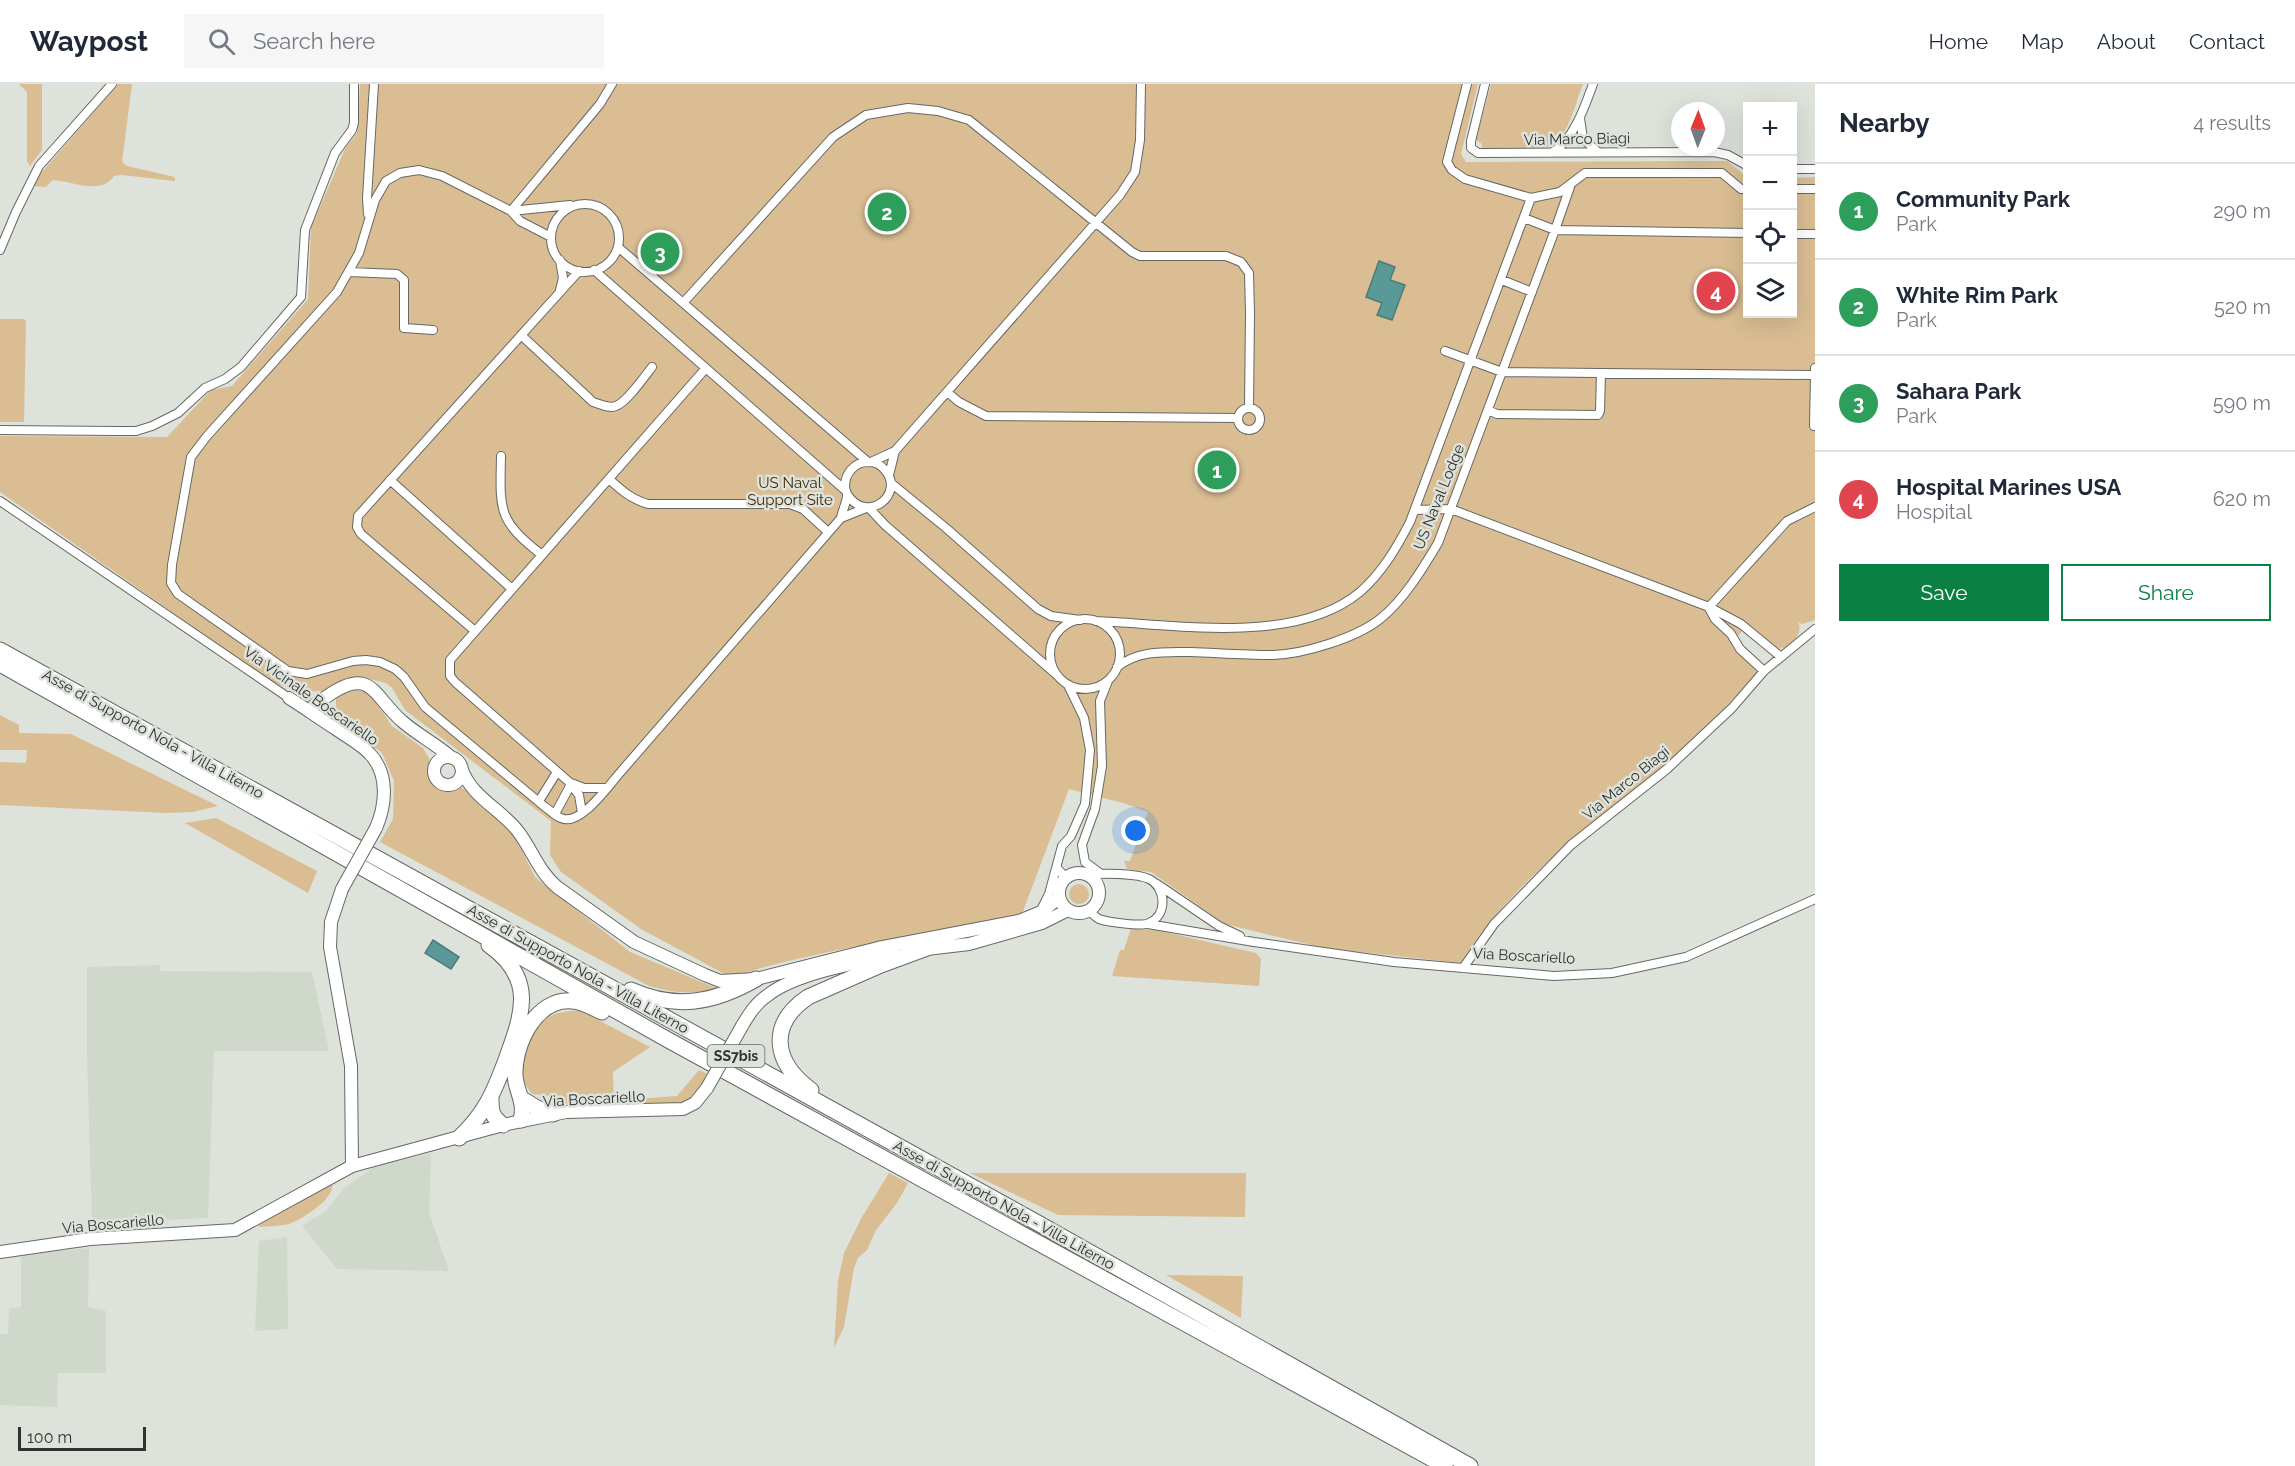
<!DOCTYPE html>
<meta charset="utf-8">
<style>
body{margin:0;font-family:Raleway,sans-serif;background:#f6f6f7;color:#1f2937}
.controls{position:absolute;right:18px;top:18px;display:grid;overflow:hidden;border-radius:0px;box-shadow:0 6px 24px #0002}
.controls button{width:54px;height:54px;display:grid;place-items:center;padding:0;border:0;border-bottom:2px solid #e0e1e3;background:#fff;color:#1f2937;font:30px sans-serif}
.compass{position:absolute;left:1671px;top:18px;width:54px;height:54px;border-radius:50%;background:#fff;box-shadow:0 6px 24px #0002;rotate:1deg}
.scale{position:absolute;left:18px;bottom:15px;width:128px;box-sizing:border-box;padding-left:6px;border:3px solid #30322f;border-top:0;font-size:16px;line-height:21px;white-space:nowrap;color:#30322f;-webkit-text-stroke:4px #dde2db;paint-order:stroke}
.you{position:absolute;left:1136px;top:747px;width:21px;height:21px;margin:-15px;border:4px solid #fff;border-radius:50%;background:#1a73e8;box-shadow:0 0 0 9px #1a73e833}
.badge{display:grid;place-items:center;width:39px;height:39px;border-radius:50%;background:#0b8043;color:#fff;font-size:20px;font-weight:700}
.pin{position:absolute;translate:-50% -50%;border:3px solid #fff;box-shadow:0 2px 6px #0006}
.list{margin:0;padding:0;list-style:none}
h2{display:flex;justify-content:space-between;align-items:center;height:78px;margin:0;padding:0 24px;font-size:26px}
h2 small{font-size:20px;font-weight:400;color:#747a83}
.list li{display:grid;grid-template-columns:39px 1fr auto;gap:18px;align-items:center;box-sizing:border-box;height:96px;padding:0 24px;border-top:2px solid #e0e1e3}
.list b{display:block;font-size:22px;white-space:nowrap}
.list p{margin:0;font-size:20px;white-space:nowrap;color:#747a83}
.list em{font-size:20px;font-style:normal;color:#747a83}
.actions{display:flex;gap:12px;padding:18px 24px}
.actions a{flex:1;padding:14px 0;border:2px solid #0b8043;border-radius:0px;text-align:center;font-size:21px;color:#0b8043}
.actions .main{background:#0b8043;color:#fff}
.icon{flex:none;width:33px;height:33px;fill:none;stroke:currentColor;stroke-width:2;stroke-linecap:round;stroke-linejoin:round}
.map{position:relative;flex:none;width:1815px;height:1382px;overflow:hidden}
header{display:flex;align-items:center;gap:36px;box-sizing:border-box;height:84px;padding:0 30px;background:#fff;border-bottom:2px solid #e0e1e3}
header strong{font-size:28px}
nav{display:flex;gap:33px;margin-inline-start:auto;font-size:21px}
.search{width:420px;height:54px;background:#f6f6f7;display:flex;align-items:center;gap:15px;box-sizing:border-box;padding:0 21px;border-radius:0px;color:#747a83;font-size:22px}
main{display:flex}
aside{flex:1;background:#fff}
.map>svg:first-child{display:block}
</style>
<header>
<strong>Waypost</strong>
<div class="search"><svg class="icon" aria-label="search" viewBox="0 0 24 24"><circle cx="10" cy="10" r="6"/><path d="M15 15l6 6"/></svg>Search here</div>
<nav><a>Home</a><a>Map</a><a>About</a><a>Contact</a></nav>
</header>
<main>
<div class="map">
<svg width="1815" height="1382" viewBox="0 0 1815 1382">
<rect width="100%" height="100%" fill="#dde2db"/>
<path fill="#cfd8ca" d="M161 881 160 887 312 888 329 967H214L208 1134 92 1139 87 968V883Z
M431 1069 429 1128 449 1187 337 1185 302 1142 326 1127 344 1104 376 1082Z
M287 1153 288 1245 255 1247 259 1157Z
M89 1164 88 1223 106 1227V1289H58L57 1323 0 1321V1250H8L9 1224 21 1223V1171Z"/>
<path fill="#dabd92" d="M19 0H42V66L30 82 27 77V8Z
M118 0H132L122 78 127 82 175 93V97L122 91 114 92C100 112 74 97 53 96L46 103 33 102 35 96Z
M360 0H1478L1461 70 1466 78 1727 77 1747 93 1748 230H1792L1793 94 1815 93V536L1802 540 1798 538C1804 550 1792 558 1784 566L1782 563 1775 568 1745 544 1734 556 1763 583C1729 619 1695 658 1657 690 1635 709 1611 725 1588 743 1543 780 1491 828 1461 879L1324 864 1225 840 1151 788 1127 785 1124 777H1130L1148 728 1123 719 1069 705 1022 830C956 845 890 855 824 869 793 876 762 882 732 894L641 845 561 788 550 771 551 737 405 626 392 604 386 599 361 593H352L323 607 301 608 274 599 0 408V352L167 353 211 306 232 302 308 215 311 143 345 65 357 49Z
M1491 0H1583C1574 22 1569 56 1545 64L1483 65 1481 59 1476 56Z
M0 235H23L26 237 24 338H0Z
M355 606 365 608 374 615 392 642 423 664 429 674 432 697 441 702V706L449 707 458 703 464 705 500 735 515 753 535 793 630 868 716 904 734 902C699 909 684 912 649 902L380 758 393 735 394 697 382 669 336 635V613Z
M0 631 19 641V649L71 650 218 722 193 728 166 729 0 721V678L26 679 27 666H0Z
M216 734 317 787 308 809 185 739Z
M1069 810a10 10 0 1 1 20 0a10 10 0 1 1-20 0Z
M1131 844 1156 846 1256 869 1261 875 1259 902 1112 892 1120 866H1124Z
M579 926 650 963 613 988 614 1017 677 1012 699 986 708 990 696 1009 684 1019 565 1022V1014L532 1010C526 1002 521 995 521 984 520 971 536 941 547 934 556 928 569 927 579 926Z
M889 1089 908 1099 897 1119 876 1146 867 1166 858 1174 854 1184 844 1243 834 1264 838 1197 844 1169 862 1133Z
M970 1089H1246L1245 1133 1058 1131Z
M332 1100C335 1115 302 1135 289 1140 280 1142 269 1142 260 1143L256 1140Z
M1166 1191 1243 1192 1241 1234Z"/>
<path fill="#599a99" stroke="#4d7b79" stroke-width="1.5" d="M1379 177 1395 183 1390 196 1405 201 1392 236 1377 231 1382 219 1366 213Z
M433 856 459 873 451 885 425 869Z"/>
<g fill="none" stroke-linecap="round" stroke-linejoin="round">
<g stroke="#656963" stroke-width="10">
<path id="street" d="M1467 0 1447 78 1452 86 1465 95 1531 114 1560 108 1585 89H1722L1741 105H1748
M1485 0 1471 57V64L1478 69 1714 68 1728 71 1748 82
M1580 34 1583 55 1598 68
M1553 68C1574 55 1585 22 1593 0
M1792 85H1815
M1792 105H1815
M551 154a34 34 0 1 1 68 0a34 34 0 1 1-68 0Z
M511 127 600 20 612 0
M511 127 570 121
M368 130 367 114 374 0
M1524 134 1555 146 1748 149
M1792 150H1815
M551 153 520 137 511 127 442 92 419 86 400 89 386 97 375 116 359 169 337 208 207 352 191 373 172 481 171 499 178 510 288 587 307 590 353 577 366 576 380 578 395 585 404 593 425 623 545 723C550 726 555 732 561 734 579 743 608 703 618 691L841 434C842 427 847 418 847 411 847 408 845 406 845 402 845 390 854 378 868 378 874 378 880 380 884 385 907 409 867 442 847 410
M618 163 868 378
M0 166 16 128 39 82 112 0
M560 176 563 194 560 206
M594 186 846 407
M349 188 397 190 404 196V244L433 246
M1502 196 1532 208
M683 219 833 53 866 31 908 24 938 27 969 36 1132 168 1140 172H1226L1241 178 1249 189 1250 229 1249 324
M521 251 593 318C600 320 609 325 616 322 627 318 645 292 652 283
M1445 267 1502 288 1815 291V284
M947 308 959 318 986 332 1238 334
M1238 335a11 11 0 1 1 22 0a11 11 0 1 1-22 0Z
M1488 326 1497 330 1598 331 1600 327 1601 289
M1814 342 1815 291
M0 346 116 347H136L152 342 178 329 205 304 225 295 241 283 301 213 305 146 335 69 352 46 354 39V0
M501 372C500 426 497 436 542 471
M871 378 895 367 1120 111 1135 88 1140 56 1141 0
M889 391 895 367
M609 395C621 406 631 415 648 420H790L803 425 828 448
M390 396 512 505
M891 399 946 444 1038 525 1051 532 1080 536
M0 417 289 614
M869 424 885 441 1058 592
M1415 426 1451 425 1709 523 1787 437 1815 423
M841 434 866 424
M1709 523 1741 540 1781 573
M1709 524 1715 535 1731 550 1740 565 1764 587
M1050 570a35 35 0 1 1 70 0a35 35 0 1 1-70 0Z
M1096 537C1175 540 1295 562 1360 508 1382 489 1397 463 1410 438L1531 114
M475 547 361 450 357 443 358 432 579 187
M1117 583C1139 566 1164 568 1191 568 1218 569 1246 571 1273 571 1304 570 1356 554 1380 535 1404 516 1423 484 1438 459L1555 146 1571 100
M571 699 584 704H607
M539 717 557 688
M582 729 579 711 568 697 455 598 450 592V576L706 284
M555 730 571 700
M1057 784 1066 794
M1084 790C1101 790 1134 788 1149 795 1166 803 1168 831 1149 839 1142 843 1108 838 1099 835 1095 833 1092 829 1088 826
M1101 790 1085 778 1082 761 1095 725 1102 682 1100 617 1108 597
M1157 800 1219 842 1240 852
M1041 826 1049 810 1062 762 1071 752 1085 720 1090 666 1084 634 1068 601
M1148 840 1254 858 1394 878 1554 892 1612 889 1686 873 1815 815
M1463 884 1494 840 1571 761 1667 685 1732 624 1764 587 1815 545"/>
</g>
<g stroke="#656963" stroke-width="14">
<path id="secondary" d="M289 614C305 624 320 635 336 645 347 653 361 660 370 670 389 690 386 721 376 744
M312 629C311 620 319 618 326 613 372 580 373 613 403 638 418 651 436 660 452 674
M434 687a14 14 0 1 1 28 0a14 14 0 1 1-28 0Z
M461 683C470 712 499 724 517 746 532 765 538 787 557 803L634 858 705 891 720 897 756 895 878 864 1019 837 1041 828 1059 814
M1059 809a20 20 0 1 1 40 0a20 20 0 1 1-40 0Z
M342 805 331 838 330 863 351 982 352 1082
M918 866 969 860 1042 839 1068 826
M742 942C749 930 756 919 768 911 796 889 860 878 895 871
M0 1168 90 1155 235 1146 352 1082 503 1041 566 1028 683 1025 695 1019 707 1004"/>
</g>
<g stroke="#656963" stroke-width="17">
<path id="highway" d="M0 566 1036 1138 1470 1382
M0 580 670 957 1445 1382
M631 906C676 926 714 919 756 895
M811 1006C774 979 767 941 808 913L881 881 927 864
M491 1015C491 1028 492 1033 503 1041
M522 1015 537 1024 553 1030
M521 1036C526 1018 516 1008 515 991 514 960 536 914 572 917 582 917 593 924 602 928
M459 1054C485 1030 494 1008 506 976 522 931 537 895 489 861"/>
</g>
<use href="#street" stroke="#fff" stroke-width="8"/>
<use href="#secondary" stroke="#fff" stroke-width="12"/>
<use href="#highway" stroke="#fff" stroke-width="15"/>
<g stroke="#656963" stroke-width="14" stroke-linecap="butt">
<path id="secondary-bridge" d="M342 805 376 744
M707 1004 742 942"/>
</g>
<use href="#secondary-bridge" stroke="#fff" stroke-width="12"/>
</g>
<g text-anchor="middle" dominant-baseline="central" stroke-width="5" stroke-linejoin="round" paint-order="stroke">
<rect fill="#dde2db" stroke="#646763" stroke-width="1.5" x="707.5" y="961" width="57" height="22" rx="4.5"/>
<g font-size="14" font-weight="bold" fill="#30322f">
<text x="736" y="972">SS7bis</text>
</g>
<g font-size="15" fill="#30322f" stroke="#dde2db">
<text transform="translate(1577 55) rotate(-1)">Via Marco Biagi</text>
<text transform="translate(1439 413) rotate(-68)">US Naval Lodge</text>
<text transform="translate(311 612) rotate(35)">Via Vicinale Boscariello</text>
<text transform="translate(153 650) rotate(29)">Asse di Supporto Nola - Villa Literno</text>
<text transform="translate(1626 699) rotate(-39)">Via Marco Biagi</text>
<text transform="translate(1524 872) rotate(3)">Via Boscariello</text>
<text transform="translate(578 885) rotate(29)">Asse di Supporto Nola - Villa Literno</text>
<text transform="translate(594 1015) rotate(-3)">Via Boscariello</text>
<text transform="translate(1004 1121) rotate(29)">Asse di Supporto Nola - Villa Literno</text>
<text transform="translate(113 1140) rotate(-5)">Via Boscariello</text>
</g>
<g font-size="15" fill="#412c07" stroke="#dde2db">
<text x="790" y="399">US Naval<tspan x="790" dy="17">Support Site</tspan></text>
</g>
</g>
</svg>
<div class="controls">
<button>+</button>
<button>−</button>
<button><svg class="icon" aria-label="locate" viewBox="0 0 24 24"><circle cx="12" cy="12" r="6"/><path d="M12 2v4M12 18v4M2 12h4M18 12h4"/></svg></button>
<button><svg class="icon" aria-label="layers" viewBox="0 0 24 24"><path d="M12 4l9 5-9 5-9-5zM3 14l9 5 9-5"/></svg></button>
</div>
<svg class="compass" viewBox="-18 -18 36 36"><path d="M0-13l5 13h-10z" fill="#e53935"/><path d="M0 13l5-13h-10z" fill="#747a83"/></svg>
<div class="scale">100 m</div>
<div class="you"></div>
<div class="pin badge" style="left:1217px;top:386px;background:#2e9e5b">1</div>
<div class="pin badge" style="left:887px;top:128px;background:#2e9e5b">2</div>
<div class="pin badge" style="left:660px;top:168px;background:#2e9e5b">3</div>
<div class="pin badge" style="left:1716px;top:207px;background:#e0444e">4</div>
</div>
<aside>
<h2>Nearby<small>4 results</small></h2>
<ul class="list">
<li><span class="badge" style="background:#2e9e5b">1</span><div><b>Community Park</b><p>Park</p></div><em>290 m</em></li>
<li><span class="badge" style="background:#2e9e5b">2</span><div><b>White Rim Park</b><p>Park</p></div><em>520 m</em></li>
<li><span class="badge" style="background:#2e9e5b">3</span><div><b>Sahara Park</b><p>Park</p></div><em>590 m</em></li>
<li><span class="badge" style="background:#e0444e">4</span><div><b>Hospital Marines USA</b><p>Hospital</p></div><em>620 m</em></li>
</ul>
<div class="actions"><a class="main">Save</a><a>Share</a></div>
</aside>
</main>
